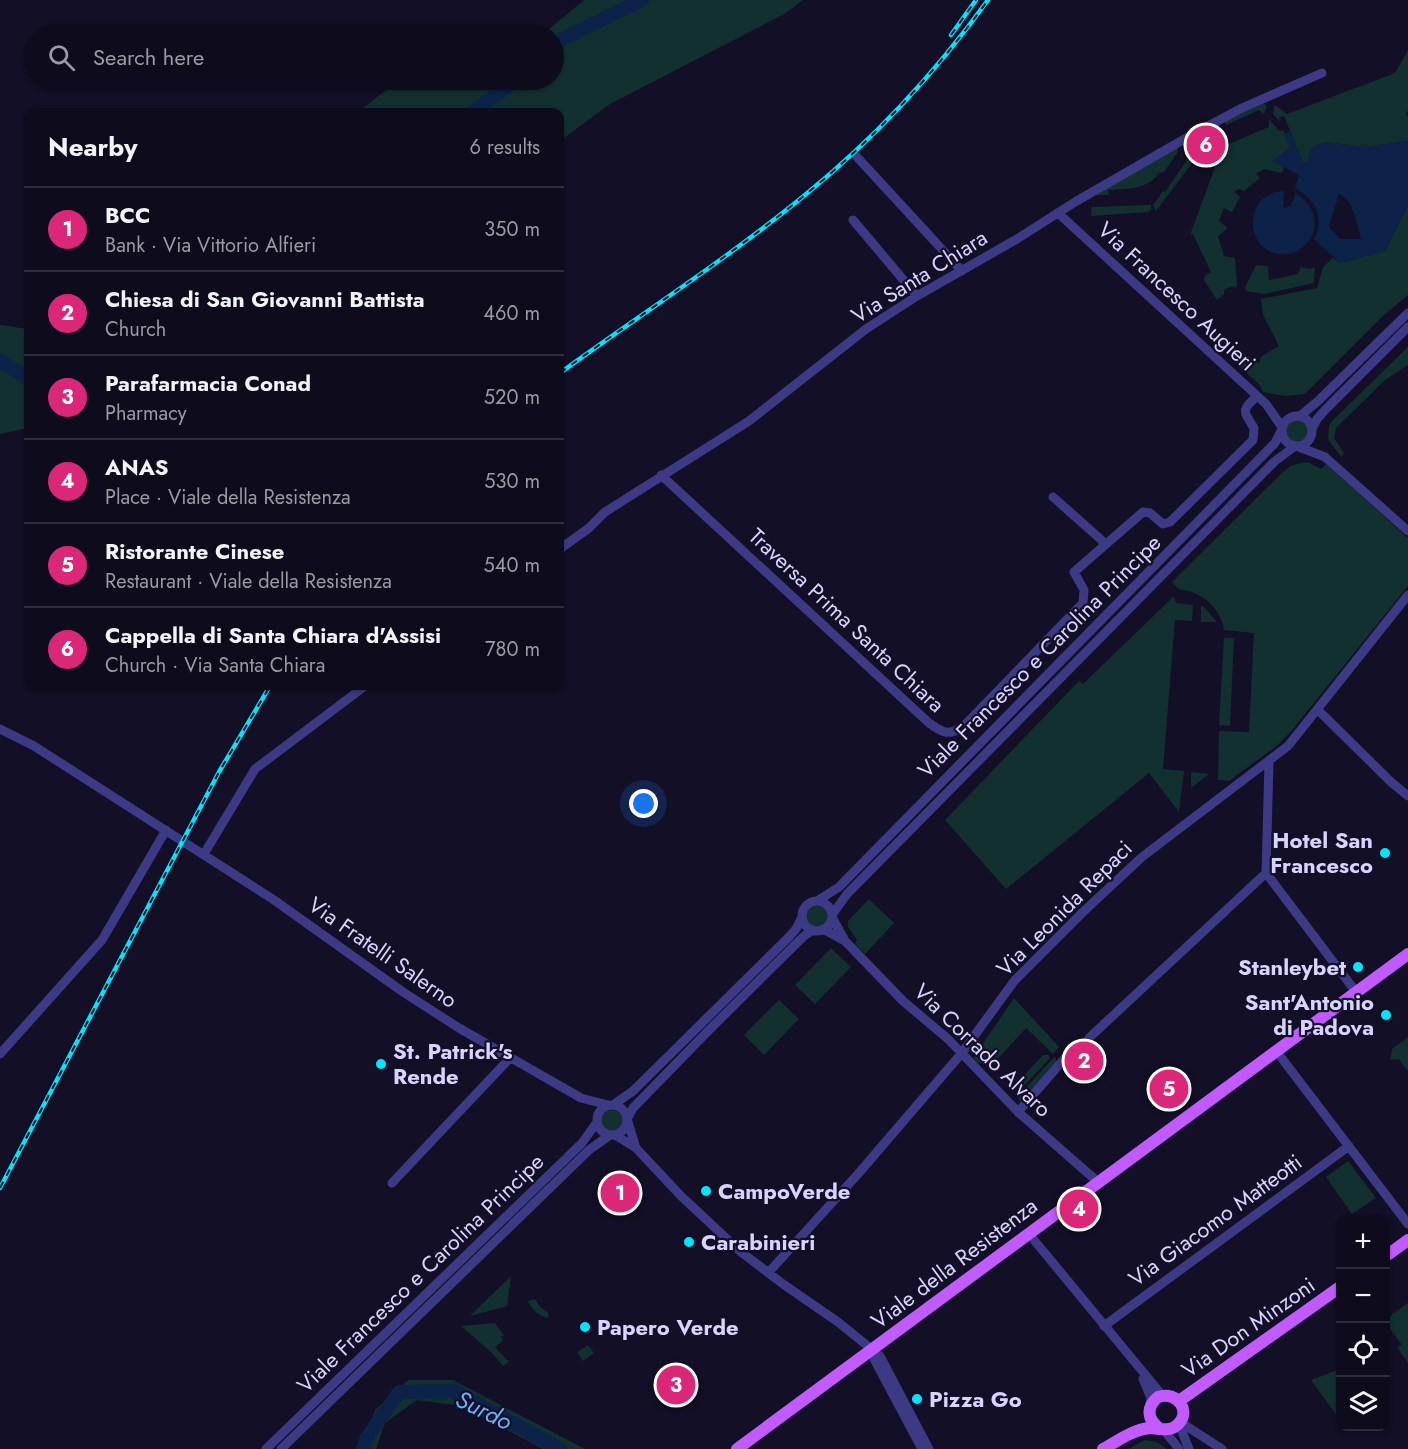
<!DOCTYPE html>
<meta charset="utf-8">
<style>
body{margin:0;font-family:Jost,sans-serif;background:#1c1929;color:#f1f3f6}
.controls{position:absolute;right:18px;bottom:18px;display:grid;overflow:hidden;border-radius:12px;box-shadow:0 2px 4px #0004}
.controls button{width:54px;height:54px;display:grid;place-items:center;padding:0;border:0;border-bottom:2px solid #2e2b3b;background:#0e0b1c;color:#f1f3f6;font:30px sans-serif}
.you{position:absolute;left:644px;top:804px;width:21px;height:21px;margin:-15px;border:4px solid #fff;border-radius:50%;background:#1a73e8;box-shadow:0 0 0 9px #1a73e833}
.badge{display:grid;place-items:center;width:39px;height:39px;border-radius:50%;background:#db2777;color:#fff;font-size:20px;font-weight:700}
.pin{position:absolute;translate:-50% -50%;border:3px solid #fff;box-shadow:0 2px 6px #0006}
.list{margin:0;padding:0;list-style:none}
h2{display:flex;justify-content:space-between;align-items:center;height:78px;margin:0;padding:0 24px;font-size:26px}
h2 small{font-size:20px;font-weight:400;color:#9b9ba3}
.list li{display:grid;grid-template-columns:39px 1fr auto;gap:18px;align-items:center;box-sizing:border-box;height:84px;padding:0 24px;border-top:2px solid #2e2b3b}
.list b{display:block;font-size:22px;white-space:nowrap}
.list p{margin:0;font-size:20px;white-space:nowrap;color:#9b9ba3}
.list em{font-size:20px;font-style:normal;color:#9b9ba3}
.icon{flex:none;width:33px;height:33px;fill:none;stroke:currentColor;stroke-width:2;stroke-linecap:round;stroke-linejoin:round}
.map{position:relative;flex:none;width:1408px;height:1449px;overflow:hidden}
.search{position:absolute;background:#0e0b1c;box-shadow:0 2px 4px #0004;left:24px;top:24px;width:540px;height:66px;display:flex;align-items:center;gap:15px;box-sizing:border-box;padding:0 21px;border-radius:33px;color:#9b9ba3;font-size:22px}
.panel{position:absolute;background:#0e0b1c;box-shadow:0 2px 4px #0004;left:24px;top:108px;width:540px;height:582px;border-radius:12px}
.map>svg:first-child{display:block}
</style>
<div class="map">
<svg width="1408" height="1449" viewBox="0 0 1408 1449">
<rect width="100%" height="100%" fill="#130f26"/>
<path fill="#12302f" d="M584 0H803L786 13 610 104 560 141V112H358L398 81 554 80V34H543Z
M1408 50V111L1405 114 1408 117V141L1365 147 1325 142 1310 151 1308 162 1303 163 1284 116 1279 118 1280 122 1273 114 1275 105 1287 114 1395 73Z
M1263 103 1267 106 1264 114 1259 110 1226 125 1224 120Z
M1269 119 1279 131 1283 130 1290 148 1273 161 1284 167 1282 173 1264 169 1256 174 1260 178 1244 191 1239 189 1234 192 1240 197 1232 212 1224 208 1219 221 1228 228 1218 236 1224 256 1235 258 1237 285 1236 288 1232 286 1224 290V294L1217 300 1204 280 1205 275 1211 272 1193 234 1190 235 1215 167 1203 159C1208 152 1257 132 1269 127Z
M1201 132 1205 137 1197 143 1201 151 1156 211 1153 205 1163 191 1165 192 1191 154 1188 149Z
M1177 147 1178 152 1164 172 1159 173C1147 190 1127 189 1108 190L1109 195H1097L1098 191Z
M1148 205H1151V209L1148 212 1091 216 1092 207Z
M1408 205V295L1383 316 1305 394 1285 396 1263 392 1260 385 1233 361 1231 351 1222 340 1259 363 1261 357 1279 346 1263 315 1261 299 1317 288 1323 267 1333 258 1340 263 1385 251Z
M1256 265 1268 266 1269 280 1298 274 1300 267 1310 269 1315 267 1314 283 1264 294 1246 291 1245 287Z
M0 325 28 329V428L0 434Z
M1408 347V365L1385 380 1336 428 1334 438 1344 453 1341 457 1328 439 1329 426 1332 421Z
M1286 431a11 11 0 1 1 22 0a11 11 0 1 1-22 0Z
M1308 462 1321 469 1326 464 1408 538V586L1293 729 1279 744 1229 781 1218 780 1219 731 1249 732 1254 633 1224 630C1222 610 1201 590 1180 590L1172 582 1284 471 1292 465Z
M1174 596 1176 603 1193 605 1192 621 1175 620 1163 769 1184 771 1179 812 1149 773 1006 889 945 820 1079 681 1083 684Z
M1201 606H1203L1217 622H1201Z
M1224 638H1234L1230 726 1219 725Z
M1191 772 1209 774 1191 788Z
M869 899 894 923 865 954 855 944 857 940 848 927V921Z
M806 916a11 11 0 1 1 22 0a11 11 0 1 1-22 0Z
M831 948 851 967 815 1004 795 985Z
M1014 998 1059 1047 1053 1054 1026 1028 997 1060 978 1063 973 1058Z
M779 1000 799 1019 764 1055 744 1035Z
M1408 1037V1071L1399 1059 1390 1060 1392 1049Z
M1043 1055H1048L1050 1058 1022 1088 1018 1086 1019 1081Z
M1054 1057 1056 1058V1065L1022 1103 1019 1100 1018 1090H1024Z
M601 1121a11 11 0 1 1 22 0a11 11 0 1 1-22 0Z
M1348 1161 1376 1198 1352 1214 1326 1177Z
M511 1276 507 1306 470 1316Z
M535 1299 540 1307 548 1312V1318C538 1316 532 1309 528 1301Z
M1408 1303V1363L1397 1347 1402 1345 1386 1323V1319Z
M495 1323 504 1335 501 1337 503 1341 495 1347 509 1362 503 1366 492 1353 461 1326Z
M588 1345 594 1353 583 1361 577 1352Z
M1340 1369V1420L1311 1380Z
M408 1380H453L585 1449H543L462 1406 417 1400 385 1423 376 1449H360L375 1410Z
M1145 1440 1157 1442 1167 1449H1128Z"/>
<path fill="#0c2248" fill-rule="evenodd" d="M1290 131 1303 163 1308 162 1310 151 1315 146 1325 142 1365 147 1408 141V205L1385 251 1340 263 1314 239C1326 219 1314 198 1295 188L1299 175 1273 161 1290 148 1284 134ZM1339 194C1354 200 1357 225 1361 239H1340L1329 226Z
M1284 191 1283 208 1291 206 1295 193C1312 202 1321 222 1310 239 1305 247 1297 253 1287 254 1245 258 1239 194 1284 191Z"/>
<g fill="none" stroke-linecap="round" stroke-linejoin="round">
<path stroke="#0c2248" stroke-width="14" d="M554 46 562 39 642 0
M473 112 516 80
M0 361 28 378
M363 1449 367 1437 399 1392 453 1391 560 1449"/>
<path stroke="#3d3a85" stroke-width="9" d="M857 157 962 271
M1058 213 1266 404 1282 427
M853 220 917 296
M1282 431a15 15 0 1 1 30 0a15 15 0 1 1-30 0Z
M1300 416 1318 401 1408 313
M1312 429 1317 419 1326 409 1408 327
M1299 447 1325 457 1408 531
M661 475 929 723C944 734 950 736 965 725L1083 603 1084 590 1074 572 1143 512 1150 513 1163 524 1170 522 1253 440 1254 428C1243 410 1241 411 1257 396
M1053 497 1106 544
M560 549 589 528 605 512 749 421 866 329 917 296 1017 239 1075 202 1195 133 1242 108 1322 73
M1318 710 1391 782 1408 796
M0 729 34 746 274 900 403 992 459 1028 581 1098 608 1105
M1269 762 1266 873 1356 992
M204 854 255 769 365 686
M817 901 839 887 1275 443 1281 431
M802 916a15 15 0 1 1 30 0a15 15 0 1 1-30 0Z
M832 915 847 894 1275 461 1294 447
M832 917 845 941
M823 929 845 941 903 1001 948 1039 1018 1112 1098 1182
M1089 1038 1266 873
M1277 1052 1408 1224
M0 1054 102 940 166 830
M597 1120a15 15 0 1 1 30 0a15 15 0 1 1-30 0Z
M613 1105 633 1091 788 938 796 929 802 917
M1018 1112 1065 1058
M615 1135 636 1148 681 1196 741 1252 783 1284 838 1322 880 1356 929 1449
M636 1148 627 1119 633 1108 713 1026 804 936 813 930
M392 1183 510 1058
M1029 1234 1162 1395
M768 1273 858 1174 961 1054 1015 980 1083 912 1142 857 1288 746 1408 595
M1104 1326 1349 1146
M873 1350 874 1359 922 1449
M1143 1379 1151 1398 1150 1405
M1180 1422 1222 1449
M1179 1424 1189 1449
M1163 1429 1179 1449
M266 1449 582 1143 597 1122
M281 1449 589 1150 610 1135"/>
<path stroke="#c25bff" stroke-width="12" d="M1386 1256 1408 1240
M1179 1401 1340 1287
M737 1449 1408 954
M1103 1449C1118 1441 1132 1430 1149 1428 1159 1428 1168 1432 1176 1426 1193 1413 1178 1390 1158 1397 1146 1407 1147 1419 1159 1428"/>
<g stroke="#00e5ff" stroke-width="4.5">
<path id="rail" d="M951 35 976 0
M560 373C641 314 727 259 805 195 874 139 936 72 988 0
M0 1188 219 772 270 686"/>
</g>
<use href="#rail" stroke="#130f26" stroke-width="2" stroke-dasharray="7" stroke-linecap="butt"/>
</g>
<g fill="#00e5ff" stroke="#130f26" stroke-width="2">
<circle cx="1385" cy="853" r="6"/>
<circle cx="1358" cy="967" r="6"/>
<circle cx="1386" cy="1015" r="6"/>
<circle cx="381" cy="1064" r="6"/>
<circle cx="706" cy="1191" r="6"/>
<circle cx="689" cy="1242" r="6"/>
<circle cx="585" cy="1327" r="6"/>
<circle cx="917" cy="1399" r="6"/>
</g>
<g text-anchor="middle" dominant-baseline="central" stroke-width="4.5" stroke-linejoin="round" paint-order="stroke">
<g font-size="22" fill="#d9d4ff" stroke="#130f26">
<text transform="translate(919 276) rotate(-32)">Via Santa Chiara</text>
<text transform="translate(1177 296) rotate(43)">Via Francesco Augieri</text>
<text transform="translate(847 620) rotate(43)">Traversa Prima Santa Chiara</text>
<text transform="translate(1039 656) rotate(-45)">Viale Francesco e Carolina Principe</text>
<text transform="translate(1064 908) rotate(-45)">Via Leonida Repaci</text>
<text transform="translate(383 952) rotate(35)">Via Fratelli Salerno</text>
<text transform="translate(983 1050) rotate(44)">Via Corrado Alvaro</text>
<text transform="translate(1215 1220) rotate(-36)">Via Giacomo Matteotti</text>
<text transform="translate(954 1263) rotate(-37)">Viale della Resistenza</text>
<text transform="translate(420 1273) rotate(-44)">Viale Francesco e Carolina Principe</text>
<text transform="translate(1248 1327) rotate(-35)">Via Don Minzoni</text>
</g>
<g font-size="22" font-weight="bold" fill="#d9d4ff" stroke="#130f26" text-anchor="start">
<text x="1373" y="840" text-anchor="end">Hotel San<tspan x="1373" dy="25">Francesco</tspan></text>
<text x="1346" y="967" text-anchor="end">Stanleybet</text>
<text x="1374" y="1002" text-anchor="end">Sant'Antonio<tspan x="1374" dy="25">di Padova</tspan></text>
<text x="393" y="1051">St. Patrick's<tspan x="393" dy="25">Rende</tspan></text>
<text x="718" y="1191">CampoVerde</text>
<text x="701" y="1242">Carabinieri</text>
<text x="597" y="1327">Papero Verde</text>
<text x="929" y="1399">Pizza Go</text>
</g>
<g font-size="24" font-style="italic" fill="#62b6ff" stroke="#130f26">
<text transform="translate(484 1410) rotate(26)">Surdo</text>
</g>
</g>
</svg>
<div class="controls">
<button>+</button>
<button>−</button>
<button><svg class="icon" aria-label="locate" viewBox="0 0 24 24"><circle cx="12" cy="12" r="6"/><path d="M12 2v4M12 18v4M2 12h4M18 12h4"/></svg></button>
<button><svg class="icon" aria-label="layers" viewBox="0 0 24 24"><path d="M12 4l9 5-9 5-9-5zM3 14l9 5 9-5"/></svg></button>
</div>
<div class="you"></div>
<div class="pin badge" style="left:620px;top:1193px">1</div>
<div class="pin badge" style="left:1084px;top:1061px">2</div>
<div class="pin badge" style="left:676px;top:1385px">3</div>
<div class="pin badge" style="left:1079px;top:1209px">4</div>
<div class="pin badge" style="left:1169px;top:1089px">5</div>
<div class="pin badge" style="left:1206px;top:145px">6</div>
<div class="search"><svg class="icon" aria-label="search" viewBox="0 0 24 24"><circle cx="10" cy="10" r="6"/><path d="M15 15l6 6"/></svg>Search here</div>
<section class="panel">
<h2>Nearby<small>6 results</small></h2>
<ul class="list">
<li><span class="badge">1</span><div><b>BCC</b><p>Bank · Via Vittorio Alfieri</p></div><em>350 m</em></li>
<li><span class="badge">2</span><div><b>Chiesa di San Giovanni Battista</b><p>Church</p></div><em>460 m</em></li>
<li><span class="badge">3</span><div><b>Parafarmacia Conad</b><p>Pharmacy</p></div><em>520 m</em></li>
<li><span class="badge">4</span><div><b>ANAS</b><p>Place · Viale della Resistenza</p></div><em>530 m</em></li>
<li><span class="badge">5</span><div><b>Ristorante Cinese</b><p>Restaurant · Viale della Resistenza</p></div><em>540 m</em></li>
<li><span class="badge">6</span><div><b>Cappella di Santa Chiara d'Assisi</b><p>Church · Via Santa Chiara</p></div><em>780 m</em></li>
</ul>
</section>
</div>
